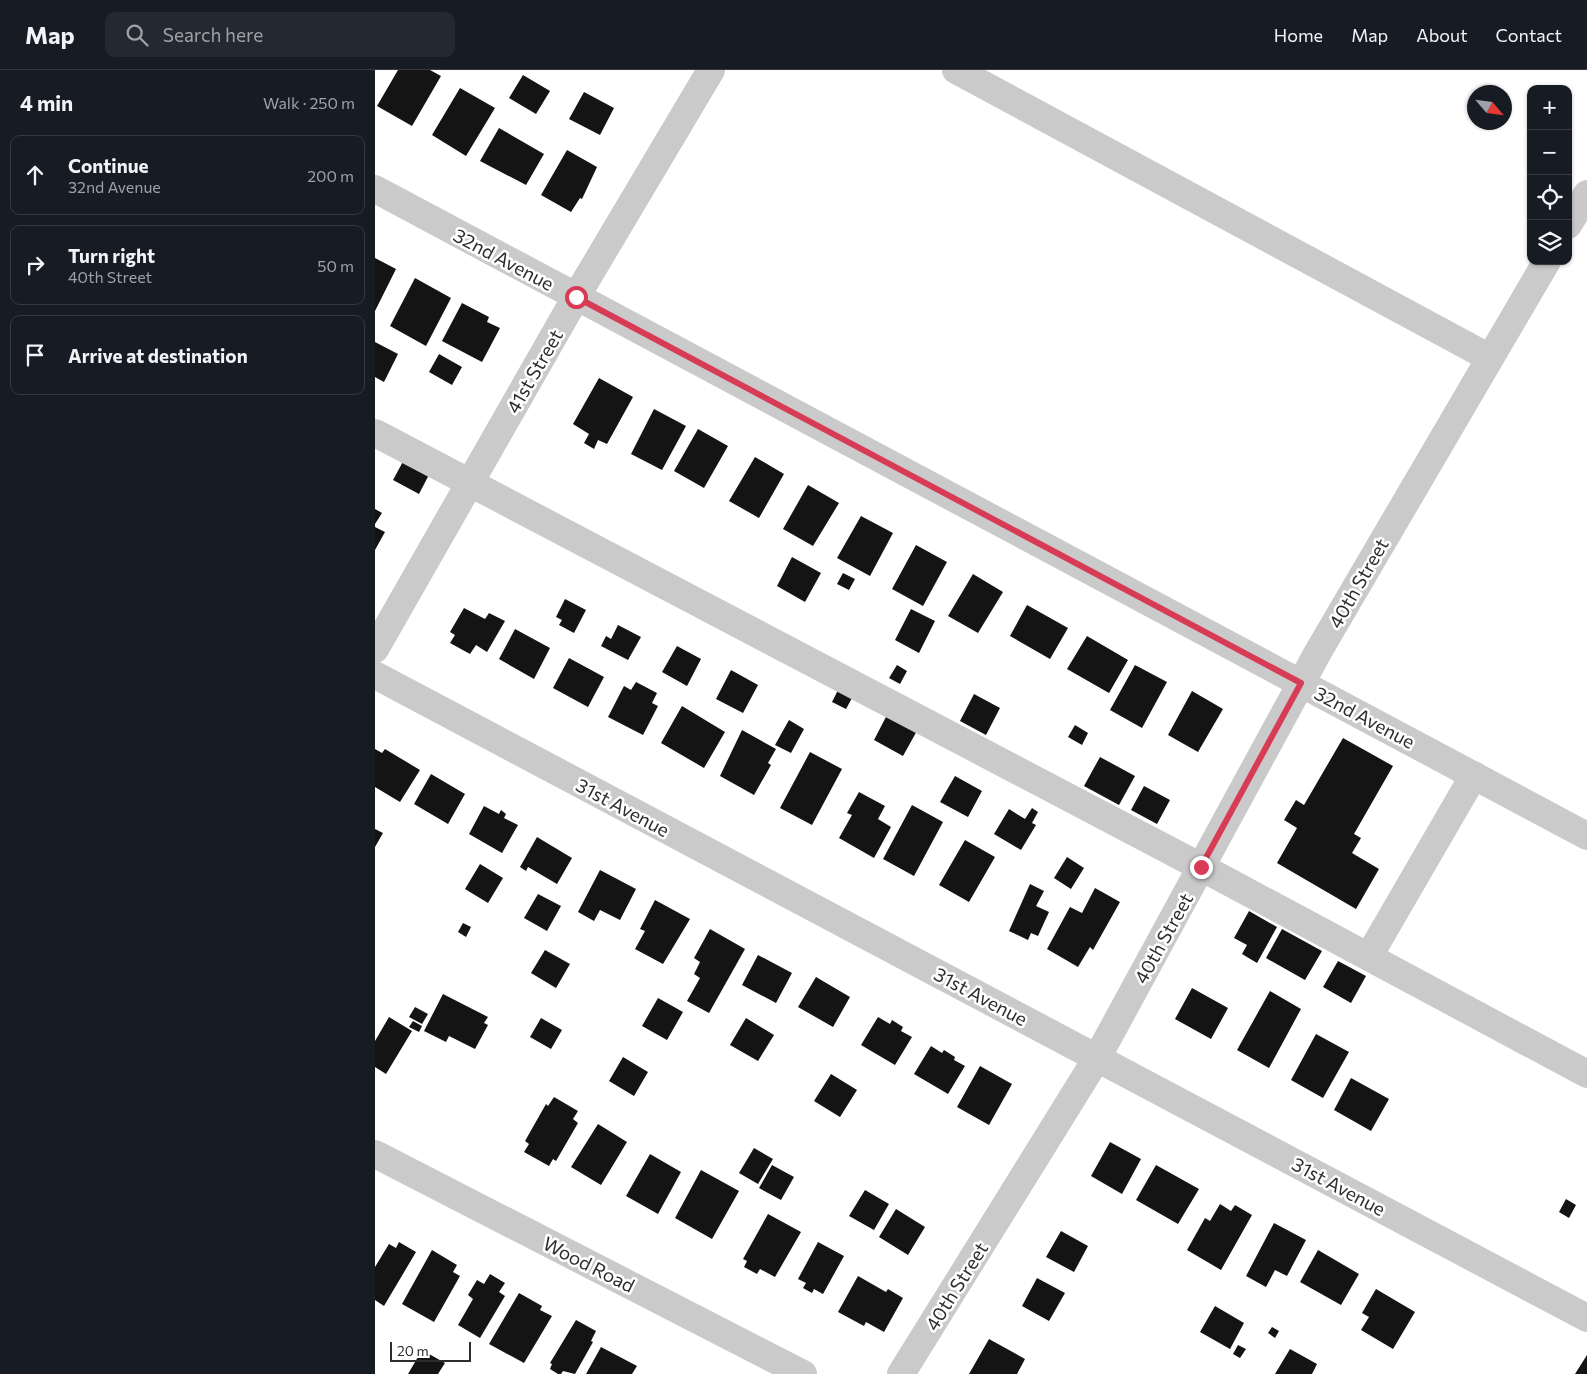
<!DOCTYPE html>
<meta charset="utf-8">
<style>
body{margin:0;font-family:Commissioner,sans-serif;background:#242831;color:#f1f3f6}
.controls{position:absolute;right:15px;top:15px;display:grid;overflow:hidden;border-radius:10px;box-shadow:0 1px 4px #0004}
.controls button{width:45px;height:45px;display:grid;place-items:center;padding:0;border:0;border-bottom:1px solid #363941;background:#171b24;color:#f1f3f6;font:25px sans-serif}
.compass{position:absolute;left:1092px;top:15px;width:45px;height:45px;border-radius:50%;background:#171b24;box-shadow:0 1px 4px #0004;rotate:118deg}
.scale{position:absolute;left:15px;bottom:12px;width:81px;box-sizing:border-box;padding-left:5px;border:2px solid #2d2d2d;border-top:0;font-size:14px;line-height:18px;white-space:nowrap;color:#2d2d2d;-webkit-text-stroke:4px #fff;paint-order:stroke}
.stop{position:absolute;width:15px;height:15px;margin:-11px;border:4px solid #d83b56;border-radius:50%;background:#fff}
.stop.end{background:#d83b56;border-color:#fff;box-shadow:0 1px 5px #0008}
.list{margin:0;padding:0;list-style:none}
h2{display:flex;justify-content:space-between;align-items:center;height:65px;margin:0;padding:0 20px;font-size:21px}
h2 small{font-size:16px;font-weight:400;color:#9ea1a6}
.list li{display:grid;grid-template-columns:32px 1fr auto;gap:15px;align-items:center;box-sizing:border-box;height:80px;margin:0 10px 10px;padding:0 10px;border:1px solid #363941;border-radius:10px}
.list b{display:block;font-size:19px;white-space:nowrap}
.list p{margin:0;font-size:16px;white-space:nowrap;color:#9ea1a6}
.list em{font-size:16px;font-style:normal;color:#9ea1a6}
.icon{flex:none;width:28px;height:28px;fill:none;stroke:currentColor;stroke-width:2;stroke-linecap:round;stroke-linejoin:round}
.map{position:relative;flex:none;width:1212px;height:1304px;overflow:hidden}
header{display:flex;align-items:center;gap:30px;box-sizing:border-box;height:70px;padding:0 25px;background:#171b24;border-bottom:1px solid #363941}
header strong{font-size:24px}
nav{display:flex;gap:28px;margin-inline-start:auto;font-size:18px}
.search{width:350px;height:45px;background:#242831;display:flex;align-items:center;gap:12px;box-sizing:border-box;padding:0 18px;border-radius:10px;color:#9ea1a6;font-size:19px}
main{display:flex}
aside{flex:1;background:#171b24}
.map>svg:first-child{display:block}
</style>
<header>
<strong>Map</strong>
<div class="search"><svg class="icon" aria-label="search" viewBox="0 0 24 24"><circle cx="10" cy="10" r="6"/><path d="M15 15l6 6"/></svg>Search here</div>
<nav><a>Home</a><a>Map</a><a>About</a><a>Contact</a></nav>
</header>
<main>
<aside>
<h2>4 min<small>Walk · 250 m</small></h2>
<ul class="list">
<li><svg class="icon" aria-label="ahead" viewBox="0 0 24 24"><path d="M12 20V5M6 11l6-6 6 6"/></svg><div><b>Continue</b><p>32nd Avenue</p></div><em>200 m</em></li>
<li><svg class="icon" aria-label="right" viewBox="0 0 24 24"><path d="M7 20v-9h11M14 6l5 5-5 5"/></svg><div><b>Turn right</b><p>40th Street</p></div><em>50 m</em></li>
<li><svg class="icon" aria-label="arrive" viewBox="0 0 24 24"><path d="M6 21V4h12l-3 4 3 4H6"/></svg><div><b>Arrive at destination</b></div></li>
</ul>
</aside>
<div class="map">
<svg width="1212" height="1304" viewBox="0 0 1212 1304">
<rect width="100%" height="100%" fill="#fff"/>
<path fill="#141414" d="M23 0H55L66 6 37 56 2 36Z
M148 5 175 21 161 44 134 28Z
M85 18 120 38 91 86 57 65Z
M209 22 239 38 225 65 194 49Z
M124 58 169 84 151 115 105 91Z
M192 80 222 97 207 129 205 128 196 142 166 125Z
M0 188 21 199 0 241Z
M40 208 76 228 51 276 15 256Z
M87 233 114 247 112 252 125 258 107 292 67 271Z
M0 272 23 284 9 312 0 307Z
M64 284 87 297 77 315 54 302Z
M224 308 258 327 232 374 223 370 219 379 209 373 214 364 198 354Z
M279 339 311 356 287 400 256 384Z
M323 359 353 376 329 418 299 401Z
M31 386 58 397 44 424 18 410Z
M380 387 409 404 384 448 354 431Z
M433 415 464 433 438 476 408 459Z
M0 439 7 443 0 454Z
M486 446 518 463 495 506 462 488Z
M0 457 10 462 0 480Z
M541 475 572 492 548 536 517 519Z
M417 487 446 503 430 532 402 516Z
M468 503 480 509 474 520 462 514Z
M598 504 628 522 603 563 573 546Z
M190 529 211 540 199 563 184 555 187 550 181 547Z
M652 535 693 558 675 589 635 566Z
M89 538 110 549 114 543 130 551 112 582 101 575 95 584 75 573 80 565 75 562Z
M536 539 560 551 544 583 520 570Z
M243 555 266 567 253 590 226 576 231 566 236 569Z
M140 559 175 578 159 609 124 589Z
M712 566 753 590 734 623 692 599Z
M302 576 326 589 312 616 287 602Z
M194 588 229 607 213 637 178 618Z
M522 595 532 601 525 614 514 608Z
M760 595 792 612 767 658 735 640Z
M356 600 383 615 368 643 341 629Z
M261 612 282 623 277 633 283 636 268 665 233 647 249 616 256 620Z
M463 620 477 628 471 639 457 632Z
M817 621 848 639 823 682 793 665Z
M599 624 625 638 611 665 585 651Z
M307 636 350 662 329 698 286 673Z
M513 643 543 659 528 686 499 670Z
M414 650 429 659 416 683 400 675Z
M700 655 713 663 707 675 693 667Z
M367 660 401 679 393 693 396 695 379 725 345 706Z
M968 668 1018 696 979 764 986 768 977 783 1004 799 981 839 902 793 922 758 909 750 921 730 929 735Z
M0 679 7 683 10 679 45 700 25 732 0 717Z
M435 682 467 699 437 755 405 738Z
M725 687 760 706 744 735 709 716Z
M56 704 90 724 73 754 39 734Z
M580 706 607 721 593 747 565 732Z
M769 716 795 730 782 754 756 740Z
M484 722 510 736 503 749 516 757 499 788 464 768 477 745 472 743Z
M537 735 568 752 539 806 508 789Z
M109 736 124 744 126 740 131 744 129 748 143 755 127 783 94 764Z
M657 738 663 742 657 753 661 755 646 780 619 764 634 739 650 749Z
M0 759 8 763 0 777Z
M162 767 197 788 182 814 153 797 151 801 145 797Z
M590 770 620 787 594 832 564 815Z
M692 787 709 798 696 819 679 808Z
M105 794 128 808 113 833 90 819Z
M225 800 261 819 245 850 225 840 219 851 203 842Z
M655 814 669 821 661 836 674 842 663 866 656 863 653 870 634 861Z
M720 818 745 832 718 880 715 877 703 897 672 879 695 837 707 843Z
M163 824 186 836 172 861 149 848Z
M280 830 315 849 288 894 260 879 270 861 265 859Z
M874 841 902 857 882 893 867 884 872 875 859 868Z
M88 853 96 857 91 867 83 862Z
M335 859 370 879 334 943 312 931 325 908 319 904 325 892 319 888Z
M907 859 947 881 930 910 891 888Z
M170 880 195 894 181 918 156 903Z
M383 885 417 903 401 933 367 915Z
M963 891 991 906 976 933 948 917Z
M441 907 475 927 458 957 423 937Z
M817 918 853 938 836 969 800 949Z
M895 921 926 939 894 998 862 980Z
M68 924 113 947 109 953 113 955 100 979 74 966 71 972 49 961Z
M283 928 308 942 292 970 267 956Z
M40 937 53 944 47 954 34 947Z
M14 947 37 961 11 1004 0 997V971Z
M503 947 515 954 517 950 528 957 526 961 537 967 520 995 486 975Z
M166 948 187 960 176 979 155 967Z
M371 948 399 965 383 991 355 975Z
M38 951 47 956 44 962 34 957Z
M941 964 974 982 948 1028 916 1010Z
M556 976 567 983 569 980 580 987 579 990 590 996 573 1024 539 1004Z
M248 987 273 1002 259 1026 234 1011Z
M605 996 637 1014 614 1055 582 1037Z
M456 1004 482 1020 465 1047 439 1031Z
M976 1008 1014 1029 996 1061 959 1040Z
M179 1027 203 1041 198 1049 203 1053 181 1091 178 1089 174 1096 149 1082 154 1074 150 1071 171 1034 173 1036Z
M223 1054 252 1072 226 1115 196 1097Z
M735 1072 766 1089 747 1124 716 1106Z
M379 1078 398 1089 383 1114 364 1103Z
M275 1084 306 1102 283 1144 251 1126Z
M397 1095 419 1107 406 1130 384 1118Z
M781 1095 824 1119 803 1154 761 1130Z
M326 1100 364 1121 337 1169 300 1148Z
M490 1120 514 1134 499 1160 474 1146Z
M1191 1129 1201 1135 1194 1148 1184 1142Z
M845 1134 856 1141 860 1135 877 1145 846 1200 812 1180 830 1148 835 1151Z
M521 1139 550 1157 533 1185 504 1167Z
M393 1144 426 1162 400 1207 385 1199 382 1204 369 1197 372 1191 368 1189Z
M899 1153 931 1170 912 1206 900 1200 891 1217 871 1206Z
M686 1161 713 1176 699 1202 671 1187Z
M24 1172 41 1182 9 1236 0 1230V1197L14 1174 21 1178Z
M443 1172 469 1186 448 1224 439 1219 437 1223 428 1218 431 1213 423 1209Z
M57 1180 82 1195 78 1202 85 1206 59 1252 27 1234Z
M943 1180 984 1204 966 1235 925 1212Z
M115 1204 130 1213 124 1222 130 1226 105 1268 83 1255 98 1229 93 1225 102 1210 109 1214Z
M483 1206 511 1222 513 1219 528 1228 509 1262 491 1252 489 1256 463 1242Z
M662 1208 690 1223 674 1251 647 1236Z
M1001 1219 1040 1242 1018 1279 986 1260 994 1247 987 1243Z
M144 1223 167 1236 165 1240 177 1246 149 1293 114 1274Z
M840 1236 869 1253 855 1279 825 1262Z
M201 1250 221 1261 216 1271 218 1272 200 1304 188 1301 186 1304H183L175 1299 177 1294 175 1293Z
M897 1257 904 1261 900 1268 893 1263Z
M614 1269 650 1289 642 1304H594Z
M863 1275 871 1279 865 1288 858 1284Z
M226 1277 262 1296 257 1304H211Z
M915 1279 942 1294 937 1304H900Z
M47 1280 70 1293 63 1304H33Z
M1212 1285V1304H1200Z"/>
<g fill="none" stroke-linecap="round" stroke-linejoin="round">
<path stroke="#cacaca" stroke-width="28" d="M581 0 1115 288
M0 119 1212 766
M1193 155 1212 124
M0 363 826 797 1212 1004
M0 579 201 227 336 0
M0 605 1212 1248
M994 886 1099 705
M0 1084 428 1304
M526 1304 722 988 943 582 1172 191"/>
</g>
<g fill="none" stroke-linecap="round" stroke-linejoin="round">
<path stroke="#d83b56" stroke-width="6" d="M201 227 926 613 826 797"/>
</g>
<g text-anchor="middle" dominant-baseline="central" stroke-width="5" stroke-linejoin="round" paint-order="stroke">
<g font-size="19" fill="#2d2d2d" stroke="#fff">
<text transform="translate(129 189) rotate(28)">32nd Avenue</text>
<text transform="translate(159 301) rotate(-60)">41st Street</text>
<text transform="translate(983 513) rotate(-60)">40th Street</text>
<text transform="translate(990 647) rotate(28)">32nd Avenue</text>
<text transform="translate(248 737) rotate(28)">31st Avenue</text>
<text transform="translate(788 868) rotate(-61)">40th Street</text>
<text transform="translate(606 926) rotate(28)">31st Avenue</text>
<text transform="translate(964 1116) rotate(28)">31st Avenue</text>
<text transform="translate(214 1194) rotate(27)">Wood Road</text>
<text transform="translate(581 1216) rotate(-58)">40th Street</text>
</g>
</g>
</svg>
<div class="controls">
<button>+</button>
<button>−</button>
<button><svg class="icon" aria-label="locate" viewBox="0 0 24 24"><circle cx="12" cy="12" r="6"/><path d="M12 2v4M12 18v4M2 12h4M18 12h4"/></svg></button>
<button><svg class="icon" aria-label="layers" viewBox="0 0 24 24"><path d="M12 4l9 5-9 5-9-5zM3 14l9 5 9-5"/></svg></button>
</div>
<svg class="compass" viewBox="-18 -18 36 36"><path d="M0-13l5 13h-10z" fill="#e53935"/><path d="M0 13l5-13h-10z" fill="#9ea1a6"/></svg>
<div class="scale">20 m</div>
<div class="stop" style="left:201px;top:227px"></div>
<div class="stop end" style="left:826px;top:797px"></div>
</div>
</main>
